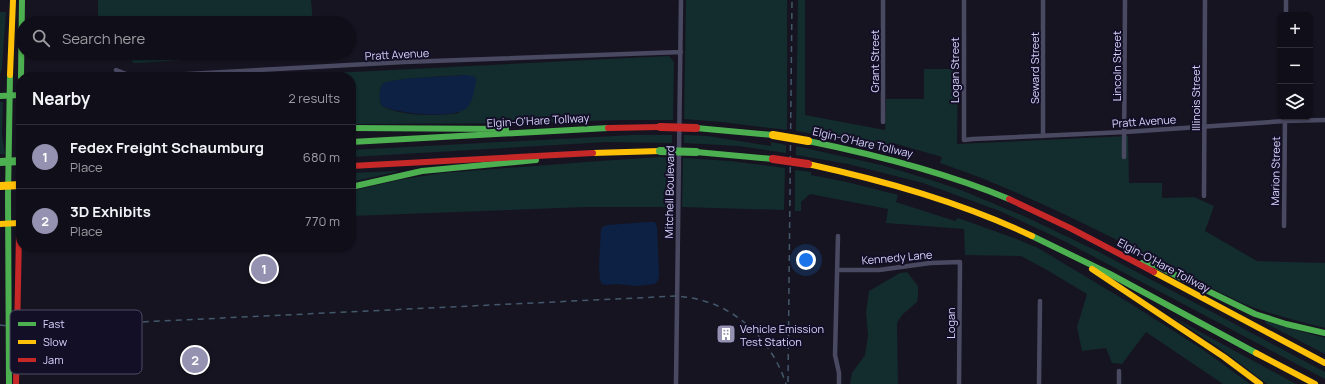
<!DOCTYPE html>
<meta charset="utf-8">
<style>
body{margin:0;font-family:Manrope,sans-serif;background:#191822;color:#f1f3f6}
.controls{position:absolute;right:12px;top:12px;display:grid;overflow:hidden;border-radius:8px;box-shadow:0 1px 3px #0004}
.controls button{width:36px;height:36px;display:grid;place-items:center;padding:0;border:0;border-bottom:1px solid #302f38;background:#100f19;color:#f1f3f6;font:20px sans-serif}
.you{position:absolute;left:806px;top:260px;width:14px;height:14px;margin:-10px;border:3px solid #fff;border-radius:50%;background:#1a73e8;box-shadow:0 0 0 6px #1a73e833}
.badge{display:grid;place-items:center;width:26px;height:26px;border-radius:50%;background:#9591b1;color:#fff;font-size:13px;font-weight:700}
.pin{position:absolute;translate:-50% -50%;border:2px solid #fff;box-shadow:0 1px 4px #0006}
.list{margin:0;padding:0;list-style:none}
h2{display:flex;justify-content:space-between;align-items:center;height:52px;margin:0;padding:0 16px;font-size:17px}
h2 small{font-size:13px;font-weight:400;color:#9c9ca2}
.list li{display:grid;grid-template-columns:26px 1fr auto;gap:12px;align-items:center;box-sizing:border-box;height:64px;padding:0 16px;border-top:1px solid #302f38}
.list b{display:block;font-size:15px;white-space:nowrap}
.list p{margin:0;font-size:13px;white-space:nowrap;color:#9c9ca2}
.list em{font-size:13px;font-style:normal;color:#9c9ca2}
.icon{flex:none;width:22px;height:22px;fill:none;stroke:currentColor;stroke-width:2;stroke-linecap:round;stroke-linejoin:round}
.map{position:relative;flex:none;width:1325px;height:384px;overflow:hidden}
.search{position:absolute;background:#100f19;box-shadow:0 1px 3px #0004;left:16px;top:16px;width:340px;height:44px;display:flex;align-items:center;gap:10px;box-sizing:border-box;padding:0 14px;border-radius:22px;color:#9c9ca2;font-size:15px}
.panel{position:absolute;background:#100f19;box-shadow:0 1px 3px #0004;left:16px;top:72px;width:340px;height:180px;border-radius:16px}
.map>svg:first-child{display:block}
</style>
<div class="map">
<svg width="1325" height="384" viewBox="0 0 1325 384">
<rect width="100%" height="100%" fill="#161421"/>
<path fill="#132c2d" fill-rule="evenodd" d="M98 0H311L313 23H98Z
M686 0H787V130L721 122 684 119Z
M798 0H805V115L885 130 886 99H924V69H958L957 144 1128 136 1129 183H1162V198L1194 197 1214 206 1205 231 1257 261 1325 263V328C1296 321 1269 314 1242 303 1142 254 1046 199 940 163L942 157 893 143 889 147 796 131Z
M0 12H6L2 68 0 74Z
M129 53H287L140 63H133Z
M669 56 674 62 673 120H618L535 123 351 124V77H252ZM466 75 459 113C438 116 399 117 381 105 380 99 378 89 383 84 390 78 452 76 466 75Z
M0 102H3L2 135 5 154H0Z
M633 135H672V143L607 142 351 157V150Z
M684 135 708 136 771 146V142L786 145V153L738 146 684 143Z
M796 146 881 165 928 179 961 190 1026 217 1099 252 1325 372V379L1066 242 1000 211 923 183 848 164 796 155Z
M660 157 672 158V200L671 205 669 207H585L351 216V191L399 180 442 173 600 161Z
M683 158 730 161 785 168 784 210 682 207Z
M795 170 811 172V175L847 182 898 195 896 202 955 221 958 218 1014 238 1038 248 1128 302 1202 349 1250 384H1223L1146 332 1122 364 1112 363 1106 348 1082 351 1077 327 1087 294 1047 270 1021 256 965 255 964 229 886 223 888 209 810 194 801 202V211H795Z
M396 171V172L351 182V173Z
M907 272 918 286V296L917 302 902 315 897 323 898 384H850L852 373 865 355 868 336 866 312 869 291 900 273Z
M1169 315 1296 384H1267L1221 349Z
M1265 321 1325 338V354L1265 323Z"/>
<path fill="#0d2144" d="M466 75 473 76 476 78V81C474 91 473 103 465 109 452 119 395 114 381 105 380 99 378 89 383 84 390 77 452 77 466 75Z
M647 222H655L657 227 659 276 658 280 655 284 637 286 616 284 606 285 602 284 600 280 599 266 601 229 604 226 608 225Z"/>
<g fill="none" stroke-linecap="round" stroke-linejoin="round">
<path stroke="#4a4962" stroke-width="4.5" d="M964 0V140L973 139 1125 132 1285 121 1325 120
M1286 15V0
M116 70 134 77 404 62 681 52
M883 122V0
M1043 136V0
M1124 157 1125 0
M1204 196 1205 0
M1284 226 1285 117
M838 236 835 355 839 373V384
M837 270H879L930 263 960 262 959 384
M676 384 681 0
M1039 384 1040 301
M1119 384V371"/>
<path stroke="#4caf50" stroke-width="6" d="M21 77 22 0
M0 96 21 95
M351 128 506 129
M696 128 773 135
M808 141C877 155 944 172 1009 199
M351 142 608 128
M696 152 773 159
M351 187 422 171 536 160
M19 223H21
M19 234 21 87
M1032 236 1110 274 1256 353
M1142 263 1155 265 1255 314 1286 324 1325 333
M9 384 8 196 10 75"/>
<path stroke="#ffc107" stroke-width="6" d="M10 75 13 0
M593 153 660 151
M808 164C885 181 960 202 1032 236
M0 224 19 223
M1092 269 1224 357 1260 384
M1154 272 1325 363
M1256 353 1315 384"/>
<path stroke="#c62828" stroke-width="6" d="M608 128 660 127
M351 166 593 153
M1009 199 1070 228 1154 272
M16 384 19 234"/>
<path stroke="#43596b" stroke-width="1.5" stroke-dasharray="6 5" stroke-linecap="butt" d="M0 325 17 327H37L677 296C686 297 695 298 704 301 743 312 774 346 786 384
M788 382 792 0"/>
<path stroke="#4caf50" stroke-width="8" d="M660 151 696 152
M0 162 21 161"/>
<path stroke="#ffc107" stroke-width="8" d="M773 135 808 141
M0 186 21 185"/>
<path stroke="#c62828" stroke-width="8" d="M660 127 696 128
M773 159 808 164"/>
</g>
<defs>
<g id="building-square" transform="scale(1)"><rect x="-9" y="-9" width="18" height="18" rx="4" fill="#9591b1" stroke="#130f26"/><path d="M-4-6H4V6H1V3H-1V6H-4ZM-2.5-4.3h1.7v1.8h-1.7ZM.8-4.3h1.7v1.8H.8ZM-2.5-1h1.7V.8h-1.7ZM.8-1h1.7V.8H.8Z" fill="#fff"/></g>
</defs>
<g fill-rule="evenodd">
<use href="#building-square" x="726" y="334"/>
</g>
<g text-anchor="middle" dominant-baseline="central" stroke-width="4" stroke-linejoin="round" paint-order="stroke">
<g font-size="11" fill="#d9d4ff" stroke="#130f26">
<text transform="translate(397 54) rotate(-3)">Pratt Avenue</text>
<text transform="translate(874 61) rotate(-90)">Grant Street</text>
<text transform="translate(1116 66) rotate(-90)">Lincoln Street</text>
<text transform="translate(1034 68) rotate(-90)">Seward Street</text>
<text transform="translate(954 70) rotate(-90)">Logan Street</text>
<text transform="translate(1195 98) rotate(-90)">Illinois Street</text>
<text transform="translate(538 120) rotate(-3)">Elgin-O'Hare Tollway</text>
<text transform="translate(1144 121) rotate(-4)">Pratt Avenue</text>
<text transform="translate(863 142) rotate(13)">Elgin-O'Hare Tollway</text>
<text transform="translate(1275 171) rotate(-89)">Marion Street</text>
<text transform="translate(669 192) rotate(-89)">Mitchell Boulevard</text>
<text transform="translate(897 257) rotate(-5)">Kennedy Lane</text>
<text transform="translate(1164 265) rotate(28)">Elgin-O'Hare Tollway</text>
<text transform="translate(950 323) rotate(-90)">Logan</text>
</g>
<g font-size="11" fill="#d9d4ff" stroke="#130f26" text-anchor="start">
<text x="740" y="328">Vehicle Emission<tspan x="740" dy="13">Test Station</tspan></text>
</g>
</g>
<rect x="10" y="310" width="132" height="64" rx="6" fill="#130f26" stroke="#4e4a67" stroke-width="1"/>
<rect x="18" y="322" width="18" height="4" fill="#4caf50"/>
<rect x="18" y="340" width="18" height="4" fill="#ffc107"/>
<rect x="18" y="358" width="18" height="4" fill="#c62828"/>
<g font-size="11" fill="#d9d4ff">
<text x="43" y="328">Fast</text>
<text x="43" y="346">Slow</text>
<text x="43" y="364">Jam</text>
</g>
</svg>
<div class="controls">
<button>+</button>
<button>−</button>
<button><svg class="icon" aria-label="layers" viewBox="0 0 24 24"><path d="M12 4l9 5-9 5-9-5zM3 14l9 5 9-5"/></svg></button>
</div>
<div class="you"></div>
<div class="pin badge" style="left:264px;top:269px">1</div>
<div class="pin badge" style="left:195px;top:360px">2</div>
<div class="search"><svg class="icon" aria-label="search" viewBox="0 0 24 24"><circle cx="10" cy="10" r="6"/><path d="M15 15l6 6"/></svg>Search here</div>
<section class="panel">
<h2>Nearby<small>2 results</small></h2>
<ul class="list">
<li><span class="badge">1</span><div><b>Fedex Freight Schaumburg</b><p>Place</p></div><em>680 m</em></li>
<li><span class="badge">2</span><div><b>3D Exhibits</b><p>Place</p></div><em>770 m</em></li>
</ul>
</section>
</div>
